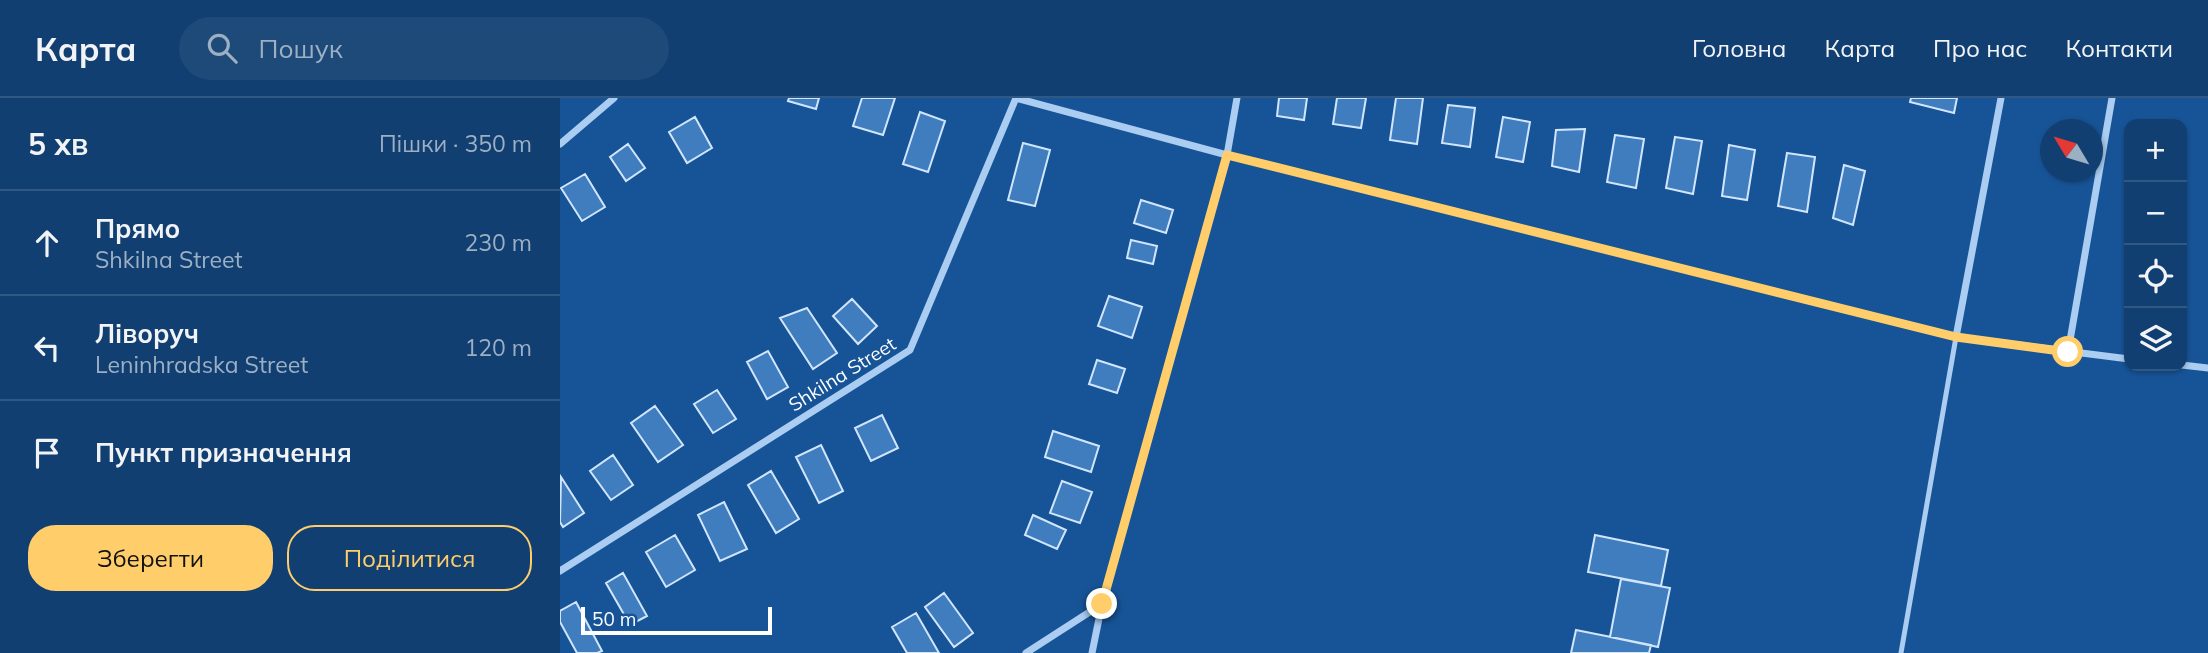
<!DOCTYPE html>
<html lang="uk">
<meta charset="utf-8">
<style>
body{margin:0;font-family:Mulish,sans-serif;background:#1e4a79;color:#f1f3f6}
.controls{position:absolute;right:21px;top:21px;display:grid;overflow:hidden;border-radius:14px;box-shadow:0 2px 5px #0004}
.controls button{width:63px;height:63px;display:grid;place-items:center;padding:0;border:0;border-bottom:2px solid #305884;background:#113f71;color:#f1f3f6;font:35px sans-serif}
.compass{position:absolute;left:1480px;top:21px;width:63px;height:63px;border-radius:50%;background:#113f71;box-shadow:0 2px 5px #0004;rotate:308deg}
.scale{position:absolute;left:21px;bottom:18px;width:191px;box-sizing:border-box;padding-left:7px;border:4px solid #fff;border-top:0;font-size:19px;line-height:24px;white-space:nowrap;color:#fff;-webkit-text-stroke:5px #175497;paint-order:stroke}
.stop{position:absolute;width:21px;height:21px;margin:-16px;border:5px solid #ffce6a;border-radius:50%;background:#fff}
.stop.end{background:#ffce6a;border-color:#fff;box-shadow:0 2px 7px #0008}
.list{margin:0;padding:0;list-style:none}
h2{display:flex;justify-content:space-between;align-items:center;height:91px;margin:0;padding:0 28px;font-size:30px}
h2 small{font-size:23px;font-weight:400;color:#9cafc3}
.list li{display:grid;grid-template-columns:46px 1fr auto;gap:21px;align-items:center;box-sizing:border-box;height:105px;padding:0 28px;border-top:2px solid #305884}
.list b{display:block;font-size:26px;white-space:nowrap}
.list p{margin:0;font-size:23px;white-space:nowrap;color:#9cafc3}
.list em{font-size:23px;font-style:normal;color:#9cafc3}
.actions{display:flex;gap:14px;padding:21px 28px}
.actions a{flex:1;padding:16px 0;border:2px solid #ffce6a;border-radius:28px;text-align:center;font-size:24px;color:#ffce6a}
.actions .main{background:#ffce6a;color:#111}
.icon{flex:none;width:38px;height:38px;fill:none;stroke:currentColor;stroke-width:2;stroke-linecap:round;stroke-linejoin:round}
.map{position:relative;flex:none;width:1648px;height:555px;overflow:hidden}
header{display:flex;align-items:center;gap:42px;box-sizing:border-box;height:98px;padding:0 35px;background:#113f71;border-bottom:2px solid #305884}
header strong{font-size:33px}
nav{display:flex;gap:38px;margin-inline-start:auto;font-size:24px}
.search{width:490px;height:63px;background:#1e4a79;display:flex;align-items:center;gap:18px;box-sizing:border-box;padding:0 24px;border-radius:38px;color:#9cafc3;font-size:26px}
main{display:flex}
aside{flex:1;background:#113f71}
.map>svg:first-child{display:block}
</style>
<header>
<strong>Карта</strong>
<div class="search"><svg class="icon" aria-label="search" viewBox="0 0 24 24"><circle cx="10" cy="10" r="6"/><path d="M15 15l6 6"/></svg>Пошук</div>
<nav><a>Головна</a><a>Карта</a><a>Про нас</a><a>Контакти</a></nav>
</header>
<main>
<aside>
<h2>5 хв<small>Пішки · 350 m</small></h2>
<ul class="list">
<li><svg class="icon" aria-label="ahead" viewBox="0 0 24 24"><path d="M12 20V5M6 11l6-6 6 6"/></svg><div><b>Прямо</b><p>Shkilna Street</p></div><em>230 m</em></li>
<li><svg class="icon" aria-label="left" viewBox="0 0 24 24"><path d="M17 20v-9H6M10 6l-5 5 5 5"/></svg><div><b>Ліворуч</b><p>Leninhradska Street</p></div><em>120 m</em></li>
<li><svg class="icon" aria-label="arrive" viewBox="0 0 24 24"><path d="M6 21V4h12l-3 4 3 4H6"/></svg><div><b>Пункт призначення</b></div></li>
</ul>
<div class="actions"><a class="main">Зберегти</a><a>Поділитися</a></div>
</aside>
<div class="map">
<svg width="1648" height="555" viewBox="0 0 1648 555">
<rect width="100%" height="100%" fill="#175497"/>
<path fill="#407dbf" stroke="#d1e6fc" stroke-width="2" d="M229 0H259L256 11 228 3Z
M302 0H335L323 37 293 28Z
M719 0H747L744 22 717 18Z
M777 0H806L801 30 773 26Z
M836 0H863L857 46 830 42Z
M1351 0H1397L1394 15 1350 4Z
M888 7 915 10 910 49 882 45Z
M360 14 385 23 368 74 343 66Z
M135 19 152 50 127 65 109 34Z
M943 19 970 24 963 64 936 59Z
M1025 31 1019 74 992 68 996 32Z
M1055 37 1084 41 1076 90 1047 84Z
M1115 39 1142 43 1133 96 1106 90Z
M463 45 490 52 475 108 448 102Z
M68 46 85 70 66 83 50 59Z
M1169 47 1195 52 1187 102 1162 98Z
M1227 55 1255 59 1247 114 1218 108Z
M1284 67 1305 73 1293 127 1273 120Z
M25 76 45 109 22 123 1 90Z
M581 102 613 112 606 135 574 125Z
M571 142 597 148 593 166 567 160Z
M549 198 582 209 572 240 538 228Z
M292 201 317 228 298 246 273 218Z
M247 210 277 255 253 271 220 220Z
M208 253 228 289 207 301 187 264Z
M537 262 565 271 557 295 529 286Z
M157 292 176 321 153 335 134 306Z
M95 308 123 347 98 364 71 325Z
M322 317 338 350 311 363 295 330Z
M493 333 539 348 531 374 485 359Z
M261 347 283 393 259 405 236 359Z
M53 357 73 387 51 402 30 373Z
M211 373 239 421 216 435 188 387Z
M1 379 24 415 3 429 0 424Z
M502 383 532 394 520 425 490 415Z
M164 404 187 451 160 463 138 417Z
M473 417 506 432 497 451 465 437Z
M115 437 135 472 106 489 86 454Z
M1035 437 1108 452 1101 488 1028 474Z
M63 475 87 518 70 527 46 485Z
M1061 481 1110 490 1098 549 1050 539Z
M384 495 413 535 394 549 365 509Z
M16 504 42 553 37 555H17L0 524V513Z
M356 515 379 555H347L332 529Z
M1016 532 1091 547 1089 555H1011Z"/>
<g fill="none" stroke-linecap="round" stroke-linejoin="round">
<path stroke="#aacdf1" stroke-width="5" d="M1341 555 1396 239"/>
<path stroke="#aacdf1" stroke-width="7" d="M456 0 667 57 1396 239 1569 261
M0 46 54 0
M1396 239 1441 0
M1508 254 1552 0
M1622 267 1648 270
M0 473 350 252 456 0
M466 555 542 506 667 57 677 0
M532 555 542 506"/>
</g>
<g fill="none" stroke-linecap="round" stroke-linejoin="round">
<path stroke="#ffce6a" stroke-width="9" d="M542 506 667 57 1396 239 1508 254"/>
</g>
<g text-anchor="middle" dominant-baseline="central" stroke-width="6" stroke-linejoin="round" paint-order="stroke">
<g font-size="19" fill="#fff" stroke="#175497">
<text transform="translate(282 276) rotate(-32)">Shkilna Street</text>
</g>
</g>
</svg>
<div class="controls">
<button>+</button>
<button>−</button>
<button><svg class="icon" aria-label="locate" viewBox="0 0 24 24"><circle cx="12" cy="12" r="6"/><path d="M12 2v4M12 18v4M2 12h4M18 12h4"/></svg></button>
<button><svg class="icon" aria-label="layers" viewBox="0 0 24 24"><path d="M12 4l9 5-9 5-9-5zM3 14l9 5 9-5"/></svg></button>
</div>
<svg class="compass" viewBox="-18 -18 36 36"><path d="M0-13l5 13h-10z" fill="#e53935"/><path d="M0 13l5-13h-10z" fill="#9cafc3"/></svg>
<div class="scale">50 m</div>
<div class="stop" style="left:1508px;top:254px"></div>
<div class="stop end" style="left:542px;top:506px"></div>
</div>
</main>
